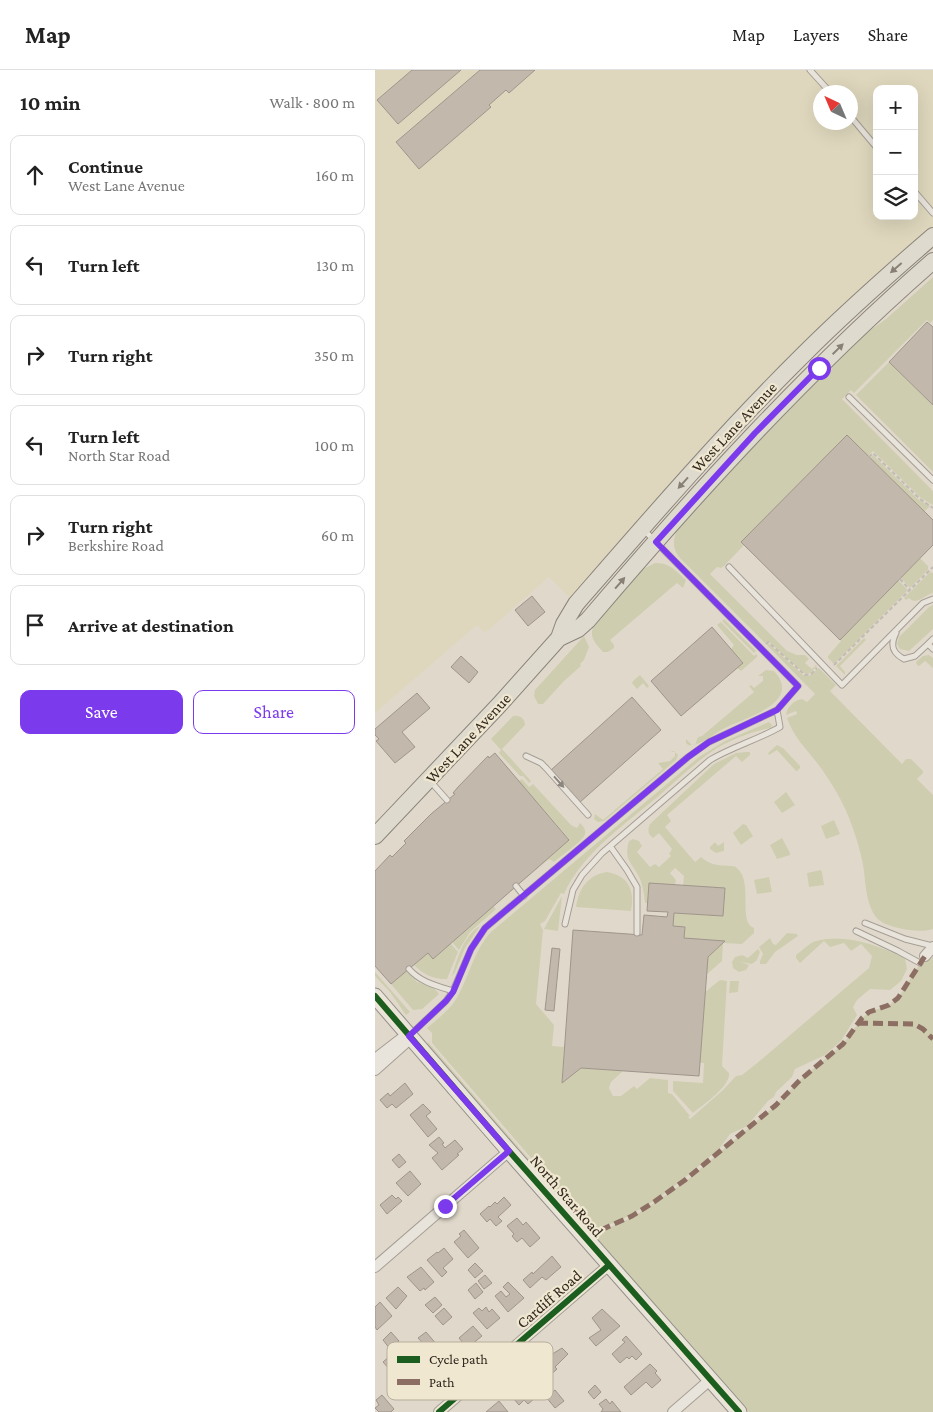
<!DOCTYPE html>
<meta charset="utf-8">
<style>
body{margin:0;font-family:"Crimson Pro",serif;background:#f2f2f2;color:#222}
.controls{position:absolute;right:15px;top:15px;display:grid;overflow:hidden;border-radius:10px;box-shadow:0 5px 20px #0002}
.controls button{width:45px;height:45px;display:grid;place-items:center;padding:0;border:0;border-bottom:1px solid #e0e0e0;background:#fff;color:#222;font:25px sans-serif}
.compass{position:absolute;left:438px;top:15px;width:45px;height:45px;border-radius:50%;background:#fff;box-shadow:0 5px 20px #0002;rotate:316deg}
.stop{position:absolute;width:15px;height:15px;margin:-11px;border:4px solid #7c3aed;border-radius:50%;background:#fff}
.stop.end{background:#7c3aed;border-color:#fff;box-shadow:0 1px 5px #0008}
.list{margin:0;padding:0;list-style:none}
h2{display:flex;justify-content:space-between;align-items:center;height:65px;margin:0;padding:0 20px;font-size:21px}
h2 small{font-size:16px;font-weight:400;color:#767676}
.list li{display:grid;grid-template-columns:32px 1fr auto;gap:15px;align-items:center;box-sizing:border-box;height:80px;margin:0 10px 10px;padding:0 10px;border:1px solid #e0e0e0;border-radius:10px}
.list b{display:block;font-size:19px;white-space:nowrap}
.list p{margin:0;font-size:16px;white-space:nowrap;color:#767676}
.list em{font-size:16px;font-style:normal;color:#767676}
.actions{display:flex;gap:10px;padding:15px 20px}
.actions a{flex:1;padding:11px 0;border:1px solid #7c3aed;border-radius:10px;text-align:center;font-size:18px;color:#7c3aed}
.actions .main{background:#7c3aed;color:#fff}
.icon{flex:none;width:28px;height:28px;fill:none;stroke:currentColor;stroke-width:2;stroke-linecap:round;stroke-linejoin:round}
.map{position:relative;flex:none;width:558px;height:1342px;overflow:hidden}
header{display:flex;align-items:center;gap:30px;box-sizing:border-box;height:70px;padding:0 25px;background:#fff;border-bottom:1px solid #e0e0e0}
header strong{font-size:24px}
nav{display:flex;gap:28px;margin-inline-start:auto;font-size:18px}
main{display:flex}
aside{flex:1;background:#fff}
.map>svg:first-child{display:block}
</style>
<header>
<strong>Map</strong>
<nav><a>Map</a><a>Layers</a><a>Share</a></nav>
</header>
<main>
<aside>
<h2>10 min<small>Walk · 800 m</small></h2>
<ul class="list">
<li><svg class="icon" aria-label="ahead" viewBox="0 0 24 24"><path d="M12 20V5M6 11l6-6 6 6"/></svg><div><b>Continue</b><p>West Lane Avenue</p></div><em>160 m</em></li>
<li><svg class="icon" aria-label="left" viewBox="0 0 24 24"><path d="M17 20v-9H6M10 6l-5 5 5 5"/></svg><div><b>Turn left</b></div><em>130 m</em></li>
<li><svg class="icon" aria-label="right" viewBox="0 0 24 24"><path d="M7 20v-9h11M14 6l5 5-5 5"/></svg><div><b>Turn right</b></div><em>350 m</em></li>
<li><svg class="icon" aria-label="left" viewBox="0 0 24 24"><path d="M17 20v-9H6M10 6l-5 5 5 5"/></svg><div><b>Turn left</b><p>North Star Road</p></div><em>100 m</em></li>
<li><svg class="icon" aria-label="right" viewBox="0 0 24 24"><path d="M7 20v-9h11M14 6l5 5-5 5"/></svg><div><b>Turn right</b><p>Berkshire Road</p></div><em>60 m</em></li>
<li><svg class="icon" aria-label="arrive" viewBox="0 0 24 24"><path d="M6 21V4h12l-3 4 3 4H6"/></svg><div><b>Arrive at destination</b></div></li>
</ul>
<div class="actions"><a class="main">Save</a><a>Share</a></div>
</aside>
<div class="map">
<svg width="558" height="1342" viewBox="0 0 558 1342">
<rect width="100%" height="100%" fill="#e0d9cb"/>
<path fill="#ded7bd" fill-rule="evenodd" d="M0 0H558V166L503 214 201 534 174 507 110 563 102 555 0 643ZM502 19H539V146H502ZM446 22H476V52H446Z"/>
<path fill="#cecdaf" d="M558 207V250L555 253 552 250 479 323 476 320 467 329 558 421V435L546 428 498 381 493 386 369 475 349 496 346 498 342 497 335 504 412 581 422 585H430L434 589 430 593 437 599 441 595 442 596 435 603 430 604 393 571 390 573 307 490C297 480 297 470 303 458L386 366 463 289 487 266 511 249Z
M514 292 558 335V402L481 325Z
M498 385 544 430 555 436 549 442 495 388Z
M545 488 553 496V500L535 518 526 508Z
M280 493C294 492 301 501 311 510L308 518 302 513 235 570 239 575V578L233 582H228C219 572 213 566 220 553L266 500Z
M555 502 558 503V523C549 525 542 536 534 528L531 530 529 528Z
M523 510 533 520 459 594 453 588V586L466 571 465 570Z
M558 535V559L534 581 525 579 522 574 524 567 554 537Z
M349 549 381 581 379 583 347 551Z
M346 552 379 586 382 584V587L366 601 362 598 368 592 356 579 359 575 342 555Z
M209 566 214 577 209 590 205 594 206 596 189 611 168 634H163L159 626 160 620Z
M489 568 491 570 465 596 470 602V605L461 596Z
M393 573 428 605 434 606 444 598 461 615 455 621 527 694 531 689H536L548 701V703L542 709 558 725V859C545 864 509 858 501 847 490 832 491 812 488 795 485 779 480 763 474 748 467 730 457 714 446 698 432 679 420 670 412 648L422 644 421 641 411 645C412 637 419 630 427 629L432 632 440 624 392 575Z
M554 585 558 588V598L550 591 544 596 542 595 541 592 548 586Z
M391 600 399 601C428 632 372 647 352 657 340 662 326 677 313 675L311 673V669L317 675H320L323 667 327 666 379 622 374 616 376 615 379 618 388 611V606H383Z
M265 605 274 616 272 618 268 613 262 619 257 613 259 610Z
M138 646C144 645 150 648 150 655L127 679 156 711 154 713 148 706H145L124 683 126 680 116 669Z
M394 652 397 655 396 658C378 661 357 669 342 678 322 691 304 708 286 724 253 752 207 783 189 824L186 823 170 851 165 854 168 860 161 934 179 955 177 976 189 977 187 1012 206 998 248 1001 236 1012 234 1018 238 1026H246L259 1016 262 1019 275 1008 293 1010V1023L297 1024 315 1046 313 1047 315 1049 347 1021 361 1006 367 1005 381 994 494 898 497 886 486 874 476 881 469 873 455 877 449 871 425 893 421 888V885C427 881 434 873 441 871 469 863 501 875 526 886L530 889 532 899 526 911 515 920 495 919 482 930 478 937 482 945 466 971 450 985 420 999 417 1007 401 1022 399 1027 393 1031 372 1056 355 1064 344 1079 307 1110 284 1128 262 1141 243 1152 227 1156 215 1163 52 975 53 972 183 1123 184 1121 182 1118 57 973V963L52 958C64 948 77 938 84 924 95 903 99 881 116 862L324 687 350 671Z
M402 675 408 678 425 696V698L422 701H421L402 680 394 685 393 683Z
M299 681 303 685 301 690 229 751 223 752 219 749 220 744 228 750 288 699 283 693 295 691 300 686V682H295Z
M371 682H375V685L367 692 361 686 292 745 296 751 290 757 320 792 326 787C329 789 332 792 336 793 341 796 349 795 355 796 357 796 360 796 362 798 379 812 362 852 379 858V863L367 874 348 873 347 891 331 905 309 868 310 857 298 856 299 843 347 846 349 818 308 816 309 806 300 798 295 803 301 810 300 815 273 833H270C269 825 268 816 265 809 258 793 248 791 254 771L258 769 264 771 267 776 262 782 275 797 280 794 284 797 296 786 294 784 297 779 284 763 278 768C272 764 273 759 275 754L339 694 361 683Z
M147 709 154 717 158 714 196 755 202 758 205 753C208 756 211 759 210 764 209 770 185 787 179 792L174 789 147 812 194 769 144 711Z
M411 722 420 735 407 743 399 732Z
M459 750 465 764 451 769 446 756Z
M368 754 371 755 378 766 366 775 358 763Z
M407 768 415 783V785L402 789 395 775Z
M340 772 343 776 349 772V781L341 783 335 779V777Z
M446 800 447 802 449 815 434 817 432 803Z
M232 802C254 806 260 820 256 841L201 837C204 818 213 805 232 802Z
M394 807 397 822 382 824 379 810Z
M187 826 183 861 169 859Z
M118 836 121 839 95 862 84 880 77 872Z
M105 856 90 878 80 902 77 906C82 889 89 865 105 856Z
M412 863 422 864 423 866 400 882 391 894H385V891L388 884 384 877 395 868 398 874 401 875Z
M75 873 83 882 72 909C59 910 48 904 39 895L53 883 58 888Z
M383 879 385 882 382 890 377 894 366 892 374 895 371 900 364 902 358 898 357 892 360 887 367 885 373 888Z
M550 886 555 890 558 887V1342H374L218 1165 258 1147 310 1112 377 1055 401 1035 425 1010 468 974 487 948 494 942 514 935 523 928Z
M31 901 42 912 58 917 64 924 47 939 38 940 16 914Z
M0 902 35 942 31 945 15 922 0 906Z
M345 910 352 911 347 996 354 1003C356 1016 328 1035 318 1043L298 1021V1011L328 1013 329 993H325L330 922Z
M355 911H364L363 922 354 923Z"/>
<path fill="#c3b8ac" stroke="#9f958b" d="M37 0H86L23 54 2 30Z
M105 0H160L134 23 131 20 114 35 116 37 44 99 21 72Z
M552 252 558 257V335L514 292Z
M472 365 558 450V475L465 570 366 472Z
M157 526 170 542 153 556 140 540Z
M337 557 368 593 306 646 276 611Z
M86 586 103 602 94 613 76 597Z
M42 623 55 638 27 662 40 677 20 693 1 671 4 669 0 665V659Z
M257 627 286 660 204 733 176 700Z
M120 683 194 770 58 889 53 883 16 914 0 896V801L15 785 17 787 31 773 29 771 56 744 80 724 78 723 83 717 113 686 114 688Z
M274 813 350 818 348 846 299 843 298 856 310 857 309 868 350 871 333 887 324 1006 206 998 187 1013 198 860 267 865 269 845 292 847 293 842 272 841Z
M177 878 185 879 179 941 170 940Z
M30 1013 38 1024 21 1038 17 1034 12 1038 5 1030 13 1023 15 1026Z
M48 1034 56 1042 51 1046 62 1059 53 1067 35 1045Z
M64 1067 69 1073 67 1074 70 1078 80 1070 88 1079 82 1084 84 1085 67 1100 57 1088 63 1083 54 1075Z
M24 1084 31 1092 24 1098 17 1090Z
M35 1101 46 1114 33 1126 21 1113Z
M17 1125 21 1129 23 1127 27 1131 12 1144 5 1135Z
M129 1127 136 1135 123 1147 127 1151 121 1156 115 1149 112 1152 105 1144 114 1136 115 1137 120 1132 122 1134Z
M142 1148 148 1155 151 1152 165 1168 155 1177 147 1168 142 1172 137 1166 139 1164 132 1156Z
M89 1160 104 1178 93 1188 79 1172 86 1166 84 1164Z
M69 1178 78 1189 68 1198 72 1202 67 1207 52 1190 62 1182 63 1183Z
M177 1186 186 1197 171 1210 167 1207 155 1218 148 1210 157 1202 158 1204Z
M100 1193 108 1201 100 1208 93 1200Z
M46 1197 59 1212 50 1220 49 1218 45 1221 32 1207Z
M110 1205 117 1213 109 1219 103 1211Z
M133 1212 149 1228 133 1242 120 1226 126 1221 131 1227 135 1224 128 1217Z
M101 1213 108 1222 100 1229 93 1220Z
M23 1217 32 1226 21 1239 11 1228Z
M60 1227 67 1235 58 1243 50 1235Z
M5 1232 17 1246 2 1260 0 1257V1237Z
M111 1237 114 1242 117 1239 125 1248 112 1259 98 1243 104 1238 107 1241Z
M69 1238 77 1247 68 1255 60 1246Z
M227 1239 245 1256 221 1276 214 1268 226 1260 217 1248Z
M98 1256 107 1266 92 1278 84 1268Z
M16 1262 24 1271 15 1279 8 1270Z
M51 1262 63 1276 67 1272 73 1278 75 1276 77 1280 75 1281 80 1287 75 1292 78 1296 73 1300 43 1268Z
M251 1266 267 1284 261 1290 257 1286 254 1289 252 1287 245 1293 237 1284 250 1272 247 1270Z
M187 1278 193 1284 180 1297 182 1299 170 1310 162 1301 173 1291 171 1288Z
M16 1285 24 1294 16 1301 8 1292Z
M275 1294 282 1301 280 1303 286 1310 277 1318 271 1312 256 1325 249 1317Z
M145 1310 151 1316 146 1320 150 1324 154 1320 160 1328 153 1334 149 1330 144 1335 132 1321Z
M220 1315 226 1322 219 1329 213 1322Z
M180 1320 189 1331 180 1338 171 1327Z
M7 1325 19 1339 16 1342H4L0 1338 4 1335 1 1330Z
M231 1329 235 1334 237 1331 246 1342H226L228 1339 224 1334Z
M124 1331 133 1342H111Z"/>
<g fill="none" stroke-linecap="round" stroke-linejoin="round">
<g stroke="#a59e95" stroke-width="7">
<path id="lane" d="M435 0 455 22
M476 47 502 78
M539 121 558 143
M474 327 558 410
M354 497 467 615 548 533 558 529
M521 563C515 575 517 583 529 589L540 586 553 574
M558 569 553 574 558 579
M151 686 166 693 171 698 213 745
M56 712 72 730
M235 776 252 800 262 817V863
M141 816 149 826
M490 853 530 869 558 876
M190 854 198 820 207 805 227 783 335 690C357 677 382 670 405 657L402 640
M481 861 523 881 545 893
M34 899C45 912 62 916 78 921
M36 964 71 931 78 921 96 879 110 858 313 687 334 672 402 640 423 616 269 460"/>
</g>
<g stroke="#a59e95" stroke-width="12">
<path id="street" d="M550 886 558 877
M0 989 26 969
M0 1000 36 968
M0 1197 134 1081
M64 1342 234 1195
M298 1342 336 1309"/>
</g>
<g stroke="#948e84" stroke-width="17">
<path id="secondary" d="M0 926 134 1081 364 1342"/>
</g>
<g stroke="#8a847b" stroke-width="18">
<path id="primary" d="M184 568 189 554 201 534C275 449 349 363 429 284 470 243 514 204 558 166
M0 766 124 635 184 568 203 559 213 550C321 423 433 300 558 191"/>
</g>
<path stroke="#c1bbb4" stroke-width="2" stroke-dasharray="4 2.5" stroke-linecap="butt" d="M494 387 498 383 545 429 558 438
M525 509 535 520
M391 574 393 572 430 605 436 604 442 598
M459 595 558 497"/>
<use href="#lane" stroke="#e8e4dc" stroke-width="5"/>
<use href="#street" stroke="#e8e4dc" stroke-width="10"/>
<use href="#secondary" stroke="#e8e4dc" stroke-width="15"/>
<use href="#primary" stroke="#dfdace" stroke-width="16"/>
<path stroke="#8d6e63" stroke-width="5" stroke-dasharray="10 5" stroke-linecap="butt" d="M483 953 539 954 548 959 558 969
M185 1123 219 1163 257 1146 279 1132 310 1110 401 1035 425 1010 468 974 487 948 494 942 514 935 523 928 550 886"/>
<g stroke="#f0e7d1" stroke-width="9">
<path id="cycleway" d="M0 926 134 1081 364 1342
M64 1342 234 1195"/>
</g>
<use href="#cycleway" stroke="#1b5e20" stroke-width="6"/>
</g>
<defs><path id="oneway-solid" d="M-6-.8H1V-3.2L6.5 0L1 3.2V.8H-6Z" transform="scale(1.25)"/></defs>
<g fill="#888076">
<use href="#oneway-solid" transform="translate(521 198) rotate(139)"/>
<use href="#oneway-solid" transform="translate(463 279) rotate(-44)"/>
<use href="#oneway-solid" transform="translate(308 413) rotate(132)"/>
<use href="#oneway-solid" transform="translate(245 513) rotate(-49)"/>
</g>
<use fill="#8c867d" href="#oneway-solid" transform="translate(184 712) rotate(48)"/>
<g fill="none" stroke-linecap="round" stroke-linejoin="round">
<path stroke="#7c3aed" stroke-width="6" d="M70 1136 134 1081 34 966 71 931 78 922 96 879 110 858 313 687 334 672 402 640 423 616 281 472 380 363 444 298"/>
</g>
<g text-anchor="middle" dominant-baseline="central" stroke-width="4.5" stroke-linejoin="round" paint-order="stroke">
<g font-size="16" fill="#31271e" stroke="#f0e7d1">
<text transform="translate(359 357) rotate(-47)">West Lane Avenue</text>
<text transform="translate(93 668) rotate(-47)">West Lane Avenue</text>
<text transform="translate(192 1126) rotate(49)">North Star Road</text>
<text transform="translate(174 1229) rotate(-41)">Cardiff Road</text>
</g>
</g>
<rect x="12" y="1272" width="166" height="58" rx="8" fill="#f0e7d1" stroke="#b7ad9b" stroke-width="1"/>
<rect x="22" y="1286" width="23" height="7" fill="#1b5e20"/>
<rect x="22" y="1309" width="23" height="6" fill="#8d6e63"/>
<g font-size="14" fill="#31271e">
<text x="54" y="1294">Cycle path</text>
<text x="54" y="1317">Path</text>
</g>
</svg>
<div class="controls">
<button>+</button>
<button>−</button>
<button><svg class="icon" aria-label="layers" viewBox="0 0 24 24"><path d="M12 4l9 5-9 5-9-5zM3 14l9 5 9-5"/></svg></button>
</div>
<svg class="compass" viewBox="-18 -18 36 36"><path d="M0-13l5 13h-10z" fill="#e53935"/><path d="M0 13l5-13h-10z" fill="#767676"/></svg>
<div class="stop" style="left:444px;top:298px"></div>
<div class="stop end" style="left:70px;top:1136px"></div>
</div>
</main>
